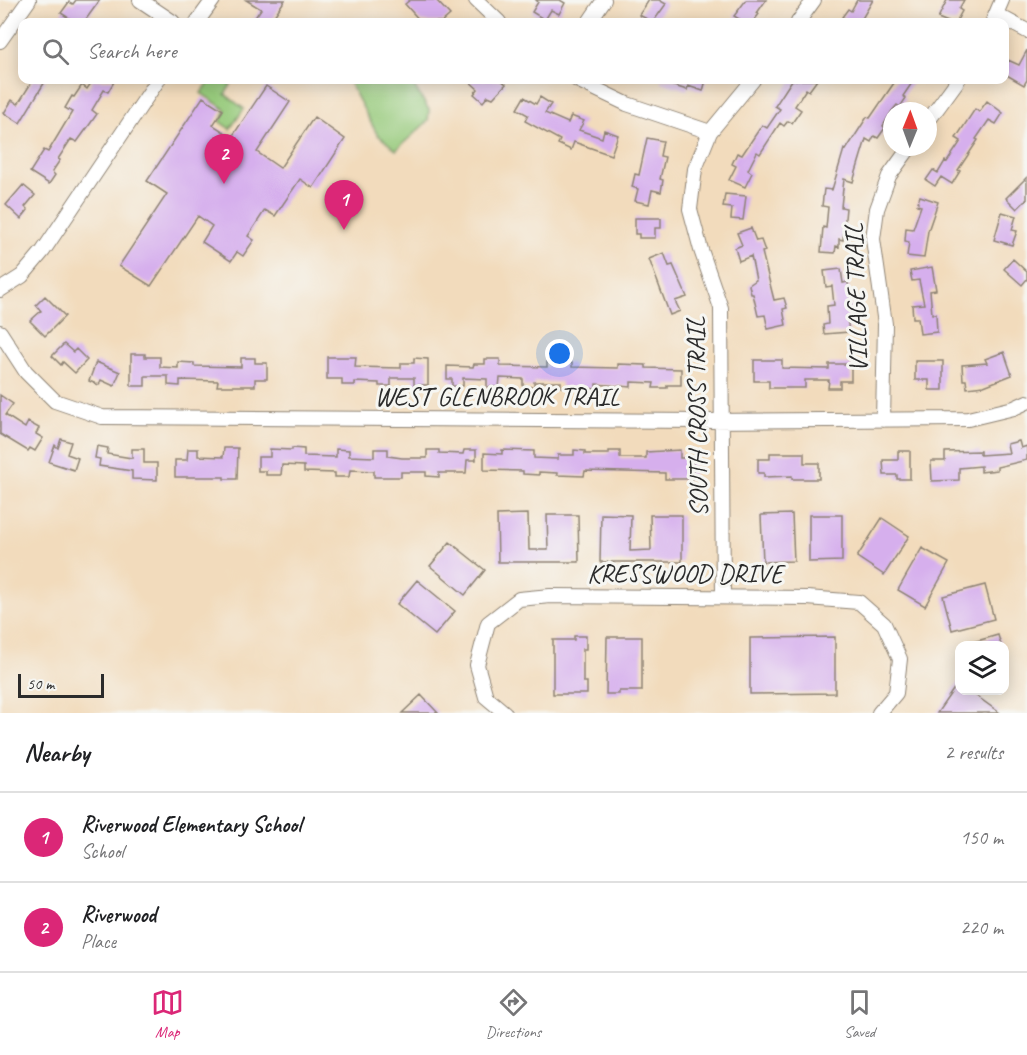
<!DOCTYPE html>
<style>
body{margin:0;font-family:Caveat,sans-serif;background:#f6f6f6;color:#202124}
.controls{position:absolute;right:18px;bottom:18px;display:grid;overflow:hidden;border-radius:12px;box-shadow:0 3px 15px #0003}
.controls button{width:54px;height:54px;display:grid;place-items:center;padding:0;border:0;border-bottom:2px solid #e0e0e0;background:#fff;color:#202124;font:30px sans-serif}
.compass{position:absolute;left:883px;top:102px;width:54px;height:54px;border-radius:50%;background:#fff;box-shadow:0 3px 15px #0003;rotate:1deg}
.scale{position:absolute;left:18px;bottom:15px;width:86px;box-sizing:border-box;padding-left:6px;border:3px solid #2b2b2b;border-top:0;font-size:16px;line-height:21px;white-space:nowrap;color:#2b2b2b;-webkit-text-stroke:4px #f6f6f2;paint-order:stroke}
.you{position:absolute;left:560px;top:354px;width:21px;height:21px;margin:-15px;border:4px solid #fff;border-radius:50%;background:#1a73e8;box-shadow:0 0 0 9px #1a73e833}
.badge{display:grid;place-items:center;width:39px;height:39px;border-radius:50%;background:#db2777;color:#fff;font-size:20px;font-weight:700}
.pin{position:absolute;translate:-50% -50px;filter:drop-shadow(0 2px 3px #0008)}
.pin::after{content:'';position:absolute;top:32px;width:21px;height:18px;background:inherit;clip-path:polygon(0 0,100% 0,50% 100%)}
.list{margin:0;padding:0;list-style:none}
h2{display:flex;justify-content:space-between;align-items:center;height:78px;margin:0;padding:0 24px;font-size:26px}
h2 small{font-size:20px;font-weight:400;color:#757577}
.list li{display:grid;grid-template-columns:39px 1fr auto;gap:18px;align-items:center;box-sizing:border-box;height:90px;padding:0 24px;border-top:2px solid #e0e0e0}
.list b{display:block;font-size:22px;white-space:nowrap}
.list p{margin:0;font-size:20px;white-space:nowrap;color:#757577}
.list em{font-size:20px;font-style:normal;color:#757577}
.icon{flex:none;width:33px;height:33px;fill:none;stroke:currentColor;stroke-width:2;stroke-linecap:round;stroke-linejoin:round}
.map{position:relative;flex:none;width:1027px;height:713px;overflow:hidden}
.search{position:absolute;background:#fff;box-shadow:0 3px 15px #0003;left:18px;right:18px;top:18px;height:66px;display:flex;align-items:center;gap:15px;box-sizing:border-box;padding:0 21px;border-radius:12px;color:#757577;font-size:22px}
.sheet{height:258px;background:#fff}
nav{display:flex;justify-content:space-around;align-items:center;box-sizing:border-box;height:84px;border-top:2px solid #e0e0e0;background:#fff;font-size:16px;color:#757577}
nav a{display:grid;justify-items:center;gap:3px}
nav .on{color:#db2777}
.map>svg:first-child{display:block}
</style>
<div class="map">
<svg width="1027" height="713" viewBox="0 0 1027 713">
<rect width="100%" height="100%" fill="#f6f6f2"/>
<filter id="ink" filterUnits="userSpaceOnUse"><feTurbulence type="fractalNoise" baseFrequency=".0167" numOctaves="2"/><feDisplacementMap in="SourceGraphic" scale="12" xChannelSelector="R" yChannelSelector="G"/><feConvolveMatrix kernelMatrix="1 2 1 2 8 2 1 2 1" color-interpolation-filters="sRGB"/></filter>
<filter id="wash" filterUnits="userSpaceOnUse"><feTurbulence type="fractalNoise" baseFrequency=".008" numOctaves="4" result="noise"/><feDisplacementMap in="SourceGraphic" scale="24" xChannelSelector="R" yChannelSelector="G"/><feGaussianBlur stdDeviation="1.35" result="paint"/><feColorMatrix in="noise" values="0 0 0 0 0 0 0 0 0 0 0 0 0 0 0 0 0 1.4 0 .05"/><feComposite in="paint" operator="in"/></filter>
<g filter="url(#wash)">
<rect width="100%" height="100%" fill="#f2dbbc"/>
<path fill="#97ca7b" stroke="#617a53" stroke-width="1.5" d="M211 80H223L231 85 225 94 244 109 230 129 220 122 226 110 201 93Z
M348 80H406L414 86 429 110 428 121 396 150 377 134Z"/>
<g id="blocks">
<path fill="#d6afed" d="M76 0H100L84 22H75L61 13 69 2 73 4Z
M246 0H285L270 22H252L261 9Z
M410 0H436L450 15 442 22H421L405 4Z
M536 0H560L565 3 559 14 551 10 545 20 532 12 538 2Z
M649 0H659L666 4 653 22 639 15Z
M746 0H766L757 13 759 14 753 22H744L734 16Z
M857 0H873L860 22H850L842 17 848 9 851 11Z
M947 0H964L959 9 962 11 956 22H948L938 18Z
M1027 50V80L1024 85 1005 74V67L1008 60 1019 65Z
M33 80H46L20 123 4 113 12 100 18 104Z
M93 80H115L108 92 104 90 92 110 97 114 90 124 77 142 71 139 58 159 60 160 52 172 55 175 49 184 30 172 44 150 48 152 72 112 65 108 72 96 74 97 82 85 87 89Z
M468 80H501L506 84 493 98 488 96 483 102 474 94 478 89Z
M661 80H706L703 91 688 86 687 90 661 82Z
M792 80H817L809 91 806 89 795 106 801 110 792 123 788 121 784 126 780 123 760 154 757 152 748 170 752 173 745 187 729 180 736 166 732 164 737 153 742 155 762 125 767 128 780 109 775 106Z
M896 80H914L903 96 906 98 900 107 897 105 892 111 883 126 885 128 878 138 874 136 871 142 866 139 853 182 844 179 841 207 846 208 843 240 839 239V247L836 246 835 253 821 252 823 227 826 228 828 207 822 206 824 189 832 190 844 149 846 150 867 117 870 118Z
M266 86 290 102 257 152 280 168 314 117 345 139 313 188 300 179 275 216 265 210 248 236 254 240 243 256 237 252 231 261 202 242 212 226 198 216 151 286 119 266 167 194 147 181 203 97 223 110 213 125 232 137Z
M524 97 536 104 540 97 551 104 545 113 568 123 571 116 584 121 579 130 602 138 604 130 618 135 611 155 574 142 571 150 558 144 560 140 525 121 528 115 517 109Z
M987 101 1003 113 996 124 989 120 976 139 978 140 958 170 960 171 952 184 941 177 935 186 926 180 933 170 938 173 945 161 947 162 961 141 956 138 975 109 979 112Z
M647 138 663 141 660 156 665 157 660 179 663 180 661 192 652 190 649 204 635 201 638 189 632 187 635 174 639 175Z
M1027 177V199L1017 209 1006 198Z
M23 185 35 195 25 207 28 210 21 219 6 205Z
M725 194 746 196 743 220 731 219 732 208 723 207Z
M920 196 938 202 928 231 924 258 907 256 909 242 905 241 906 228 913 229 921 206 917 205Z
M1002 212 1016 216 1012 230 1017 231 1012 245 994 240Z
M635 218H661V228H655V238H639V234H635Z
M751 228 756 241 761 240 765 251 762 252 774 300 784 298 787 308 783 309 786 325 768 329 765 315 758 316 753 294H751L749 285 756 280 751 256 739 261 735 248 742 245 737 233Z
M664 253 669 266 673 265 687 297 675 301 680 311 670 315 649 259Z
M1013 259 1027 272V279L1022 285 1004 269Z
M932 267 936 290 930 291 932 314H936L937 332 920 334 918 318H913L912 305 924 304 919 280 912 281 910 271Z
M841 269 843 283 848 282 851 304 852 316H847L849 332 824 334 823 325 828 324 827 306 834 305 832 286 826 287 824 271Z
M45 296 65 316 45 336 30 321 41 311 36 305Z
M64 344 73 352 76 349 87 360 75 373 63 362 61 365 52 356Z
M1004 352 1012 375 984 386 967 388 966 380H963L962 365 987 363 985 359Z
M131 354H145V357H160V367L178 368V362L194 363V366L241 367V358H255V363H267V379H255V386H217L218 381 180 380V386L168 385V376H145V386H131Z
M327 357H356L355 367 401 368V363H414V358L428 359V385H414V378H391V386H379V383L355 382V385H342V379H327Z
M485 359H500V366L547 367V362L572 363V367L618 368V364L646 365V368L681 369V385H667V388H653L654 383 631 382V387L596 384V389L561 387V382H534V387L523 386V379L500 378 499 387H487V379L463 378V386H452V379H447V366L473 367 474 364H485Z
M754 360H782V368L829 369V364H851V381H840V388H828L829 380H805V388H769V381H754Z
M915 361H943V390H929V380H915Z
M96 362 120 372 114 386 101 380 99 385 89 381Z
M0 395 13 404 5 415 25 428 28 422 39 428 36 434 43 438 35 451 30 448 28 451 0 434Z
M61 439 71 442 67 454 78 458 74 470 49 462 55 445 58 448Z
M1019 441 1021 448 1027 446V460L997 467V470L981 472V466L959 468V480L932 481 931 461H945V452L980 451V455L1009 453 1007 444Z
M97 446 108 448 107 454 132 458V449H144V463H157V480L132 479V471L99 466 100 459 95 458Z
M224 448H238L237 479H224V477H175V460H187L188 449H198V456L223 457Z
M292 448 304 449V456L336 457V449L349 450V456L374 457V449H388V456L402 458H427V450H439V453L463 454 464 450H476V460H467L466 473H439V477L426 476V472H401V477H374V471L350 470 349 477H335V473L304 472V466L282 465 281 475H266V471H258V457H270V449L292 450Z
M502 450 534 451V458L558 459V455H574V450L585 451V454H609V451H620V458H646V452L680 450V458H693V479H665V473L585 471 584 476 557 475V473L539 472V475L523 474V471L484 470V453L502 454Z
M898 451H910V479H897V475H884L883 460H898Z
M770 453H804V463H819V479H792V476L764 477V473H758V459H770Z
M528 514 529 550H548L547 515H578L579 562H498L497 515Z
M601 514 631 515 630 551 651 550 650 515H682V562H600Z
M792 514 794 561 763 562 761 515Z
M809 515H842V561L809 562Z
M882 518 909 536 884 575 857 557Z
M450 542 485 570 465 595 430 566Z
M922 548 949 563 925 606 898 590Z
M417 580 455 611 435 635 397 604Z
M985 585 994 619 952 630 943 596Z
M998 635 1001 645H971L970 643Z
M574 636H586V649H583V682H587V694H553V640H574Z
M607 637H642V691H619V694H606Z
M835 637V693L750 694V638Z
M960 680V690H968L1000 713H937Z
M421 695 438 713H402Z"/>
</g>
</g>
<g filter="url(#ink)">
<use href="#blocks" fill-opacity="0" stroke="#8e8374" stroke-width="1.5"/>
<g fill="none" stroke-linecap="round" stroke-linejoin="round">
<g stroke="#8e8374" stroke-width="16">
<path id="street" d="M140 0 173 22
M476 0 499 22
M997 15 1027 31
M993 21 1002 0
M197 22 213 0
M589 22 604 0
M798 22 814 0
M0 41 29 0
M577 80 627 104 710 132
M928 121 958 80
M0 290 22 276 43 251 158 80
M0 332 26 372 55 401 102 417 704 421 968 419 1014 408 1027 402
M883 420 885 324 873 239 877 209 889 176 910 147
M723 597 721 308 701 250 690 209 695 169 710 132 753 80
M505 713 486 697 477 665 488 623 519 599 550 596 807 598 859 602 884 624 900 659 896 693 879 713"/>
</g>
<use href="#street" stroke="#fff" stroke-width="14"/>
</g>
</g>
<g text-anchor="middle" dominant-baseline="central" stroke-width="6" stroke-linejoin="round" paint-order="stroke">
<g font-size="26" fill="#2b2b2b" stroke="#f6f6f2">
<text transform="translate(856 298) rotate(-92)">VILLAGE TRAIL</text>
<text x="497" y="396">WEST GLENBROOK TRAIL</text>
<text transform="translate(697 417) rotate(-91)">SOUTH CROSS TRAIL</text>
<text x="685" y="573">KRESSWOOD DRIVE</text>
</g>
</g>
</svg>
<div class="controls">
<button><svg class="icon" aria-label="layers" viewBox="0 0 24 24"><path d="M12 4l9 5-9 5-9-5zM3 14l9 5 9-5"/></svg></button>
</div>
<svg class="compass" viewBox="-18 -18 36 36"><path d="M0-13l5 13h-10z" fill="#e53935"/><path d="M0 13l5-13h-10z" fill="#757577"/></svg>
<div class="scale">50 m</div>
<div class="you"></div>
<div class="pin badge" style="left:344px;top:230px">1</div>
<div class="pin badge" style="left:224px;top:184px">2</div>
<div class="search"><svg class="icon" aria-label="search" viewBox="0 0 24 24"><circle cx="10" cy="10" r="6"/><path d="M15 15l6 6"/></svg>Search here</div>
</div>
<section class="sheet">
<h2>Nearby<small>2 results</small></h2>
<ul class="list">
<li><span class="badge">1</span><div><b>Riverwood Elementary School</b><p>School</p></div><em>150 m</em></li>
<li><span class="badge">2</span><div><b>Riverwood</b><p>Place</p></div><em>220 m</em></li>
</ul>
</section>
<nav>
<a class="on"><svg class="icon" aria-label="map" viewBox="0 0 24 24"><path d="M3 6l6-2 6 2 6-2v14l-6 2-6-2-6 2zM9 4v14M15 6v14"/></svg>Map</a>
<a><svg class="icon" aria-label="directions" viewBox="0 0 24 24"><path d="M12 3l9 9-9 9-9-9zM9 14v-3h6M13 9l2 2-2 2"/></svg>Directions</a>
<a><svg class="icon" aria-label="saved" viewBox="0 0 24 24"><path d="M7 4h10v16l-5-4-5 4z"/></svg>Saved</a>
</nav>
